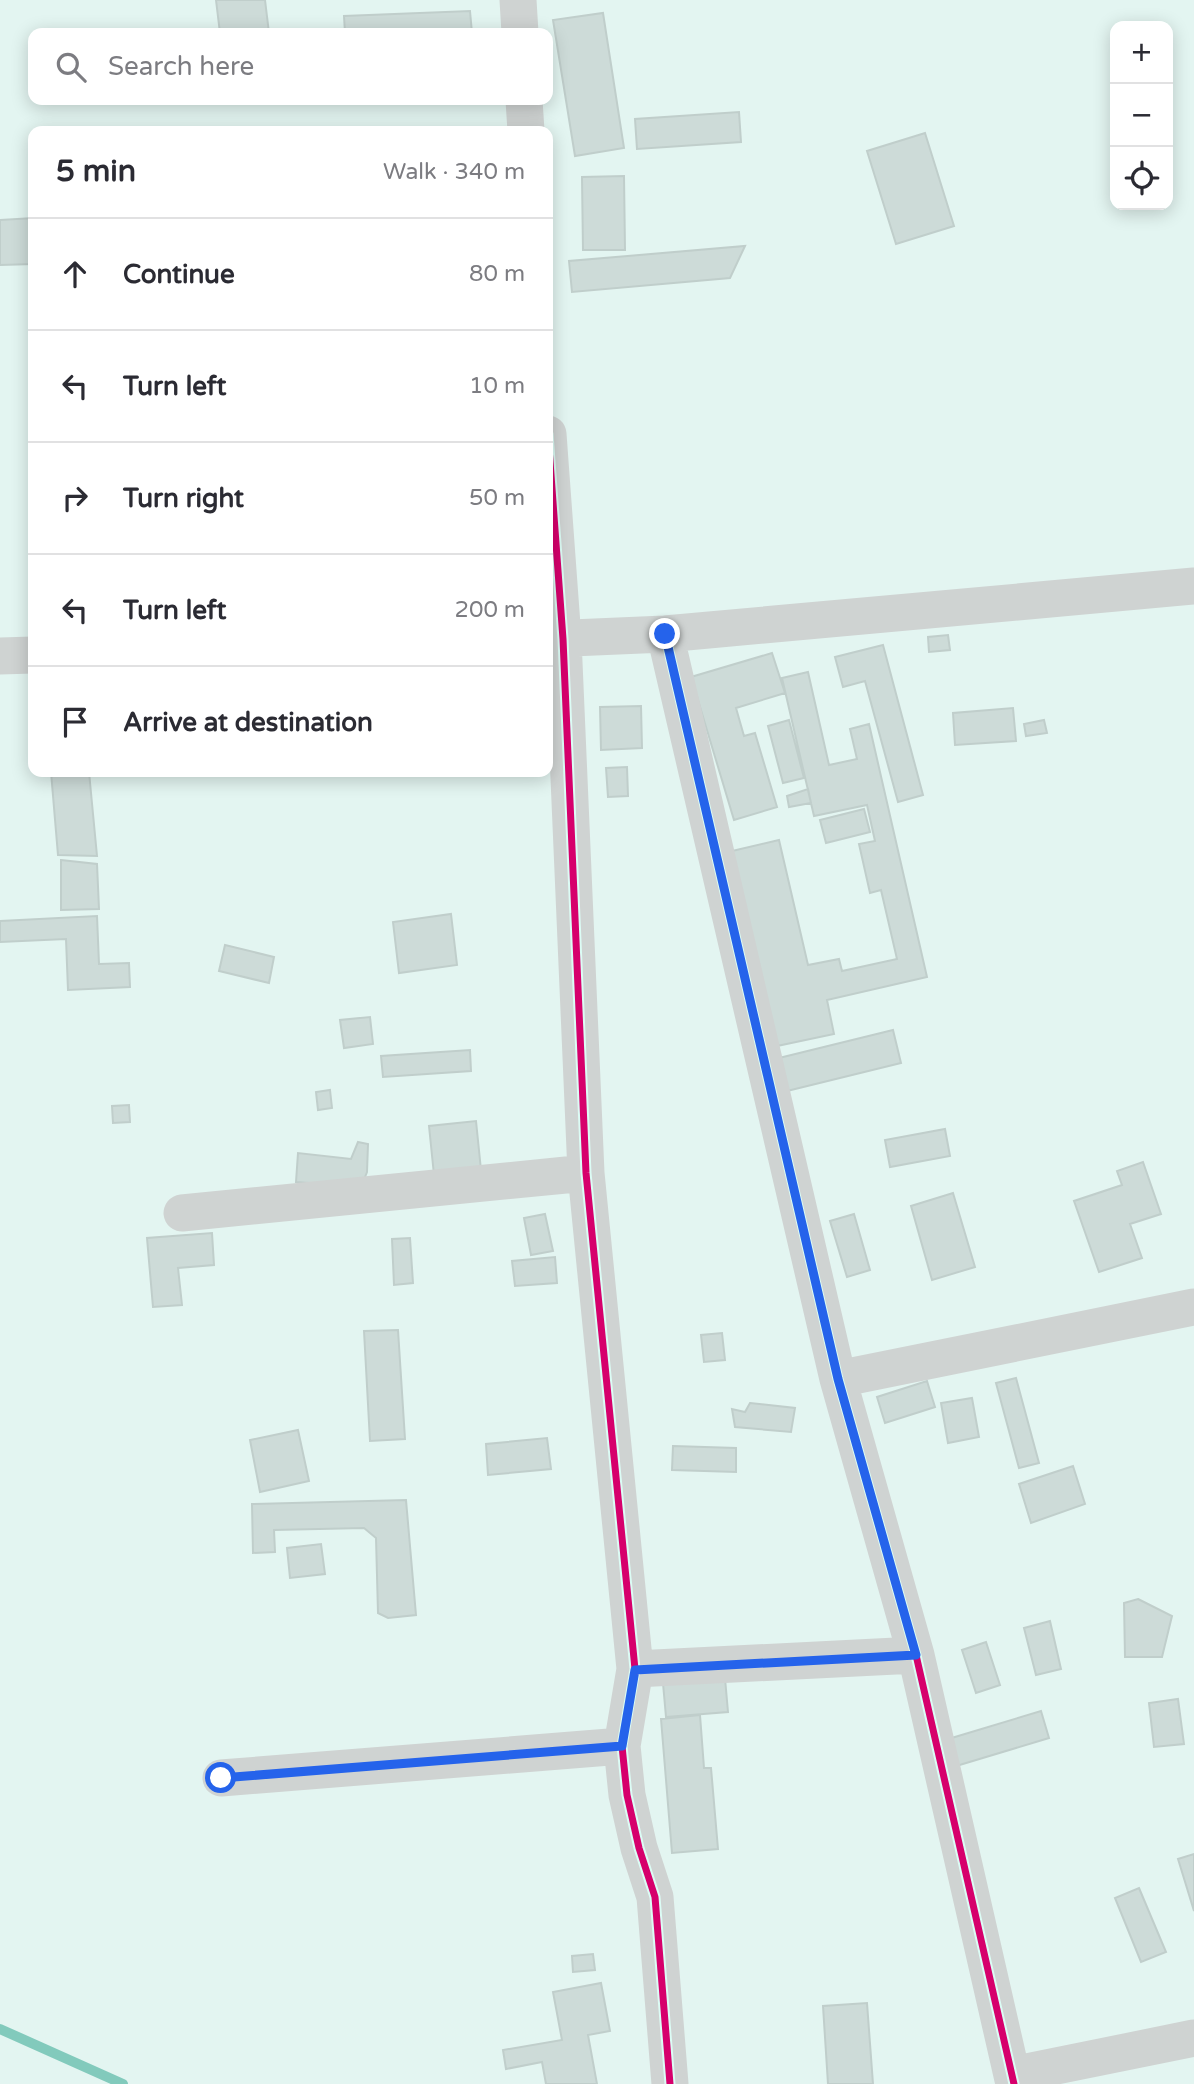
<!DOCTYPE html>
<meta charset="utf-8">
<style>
body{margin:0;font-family:"Varela Round",sans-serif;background:#f7f7f7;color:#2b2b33}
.controls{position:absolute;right:21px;top:21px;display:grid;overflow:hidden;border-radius:14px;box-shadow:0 4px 18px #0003}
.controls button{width:63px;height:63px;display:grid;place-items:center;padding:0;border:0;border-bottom:2px solid #e1e1e2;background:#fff;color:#2b2b33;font:35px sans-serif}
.stop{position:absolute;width:21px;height:21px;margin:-16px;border:5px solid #2563eb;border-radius:50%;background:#fff}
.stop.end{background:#2563eb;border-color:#fff;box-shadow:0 2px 7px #0008}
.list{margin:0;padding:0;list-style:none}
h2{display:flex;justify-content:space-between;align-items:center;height:91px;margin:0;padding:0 28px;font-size:30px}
h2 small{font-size:23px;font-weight:400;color:#7c7c81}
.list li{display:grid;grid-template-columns:46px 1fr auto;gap:21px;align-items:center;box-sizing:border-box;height:112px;padding:0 28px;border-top:2px solid #e1e1e2}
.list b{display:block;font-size:26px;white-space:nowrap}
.list em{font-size:23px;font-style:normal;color:#7c7c81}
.icon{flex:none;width:38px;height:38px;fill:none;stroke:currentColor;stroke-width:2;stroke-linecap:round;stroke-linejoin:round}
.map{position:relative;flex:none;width:1194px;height:2084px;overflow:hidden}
.search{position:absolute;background:#fff;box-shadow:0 4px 18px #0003;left:28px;top:28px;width:525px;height:77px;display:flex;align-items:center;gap:18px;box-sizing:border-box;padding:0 24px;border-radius:14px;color:#7c7c81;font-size:26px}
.panel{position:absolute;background:#fff;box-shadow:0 4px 18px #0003;left:28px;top:126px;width:525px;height:651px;border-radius:14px}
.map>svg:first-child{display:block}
</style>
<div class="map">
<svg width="1194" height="2084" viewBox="0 0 1194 2084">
<rect width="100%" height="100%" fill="#e3f5f1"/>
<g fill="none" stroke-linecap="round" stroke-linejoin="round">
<path stroke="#82cabc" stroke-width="10" d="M0 2029 123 2084"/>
</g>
<path fill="#cddbd8" stroke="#c0cecb" stroke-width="2" d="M216 0H265L269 33H220Z
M470 11 472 33H345L344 16Z
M603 13 624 148 575 156 553 20Z
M739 112 741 142 637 149 635 119Z
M925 133 954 226 896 244 867 151Z
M624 176 625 250H583L582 177Z
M33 218V264L0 265V220Z
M745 246 730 278 572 292 569 261Z
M948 635 950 650 929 652 928 637Z
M883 645 923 795 898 802 865 681 843 687 835 657Z
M772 653 785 693 736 708 744 736 755 733 777 807 734 820 691 677Z
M808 672 829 765 857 759 850 729 869 724 927 977 827 1000 834 1034 777 1046 732 851 779 840 808 965 839 959 842 971 897 959 881 890 870 893 859 844 875 841 867 805 814 816 782 678Z
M641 706 642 748 601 750 600 707Z
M1013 708 1016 741 955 745 953 713Z
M789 720 804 778 783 783 768 726Z
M1044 720 1047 733 1026 736 1024 724Z
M627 767 628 796 608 797 606 768Z
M51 772H89L97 856 58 855Z
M808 789 811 803 789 807 787 796Z
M864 809 870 832 826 843 820 820Z
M61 860 97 864 99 909 61 910Z
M451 914 457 965 399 973 393 922Z
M97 916 99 964 129 963 130 987 68 990 66 939 0 942V921Z
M225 945 274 957 269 983 219 971Z
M370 1017 373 1044 344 1048 340 1020Z
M893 1030 901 1063 787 1091 779 1058Z
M470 1050 471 1071 383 1077 381 1056Z
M330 1090 332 1108 318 1110 316 1092Z
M129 1105 130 1122 113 1123 112 1106Z
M476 1121 481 1170 434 1175 429 1126Z
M945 1129 950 1156 890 1167 885 1140Z
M358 1142 368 1144 367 1172 361 1187 296 1182 298 1153 351 1159Z
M1143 1162 1161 1214 1130 1224 1142 1258 1099 1272 1074 1201 1122 1185 1117 1171Z
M953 1193 975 1267 932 1280 911 1206Z
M545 1214 553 1251 531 1255 524 1218Z
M854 1214 870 1270 847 1277 830 1221Z
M212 1233 214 1265 178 1268 182 1305 153 1307 147 1238Z
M410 1238 413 1283 394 1285 392 1239Z
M555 1257 557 1283 515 1286 512 1261Z
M398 1330 405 1439 370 1441 364 1331Z
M722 1333 725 1360 704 1362 701 1335Z
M1016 1378 1039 1463 1019 1468 996 1383Z
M927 1381 935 1407 885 1423 877 1397Z
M972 1398 979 1437 948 1443 941 1403Z
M750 1403 795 1408 791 1432 735 1427 732 1409 745 1412Z
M298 1430 309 1481 260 1492 250 1440Z
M547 1438 551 1469 488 1475 486 1444Z
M673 1446 736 1448V1472L672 1470Z
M1073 1466 1085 1504 1031 1523 1019 1484Z
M406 1500 416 1615 388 1618 378 1613 376 1538 364 1528 274 1530 275 1552 253 1553 252 1504Z
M321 1544 325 1574 290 1578 287 1548Z
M1138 1599 1172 1616 1162 1657H1125L1124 1603Z
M1050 1621 1061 1669 1036 1675 1024 1628Z
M986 1642 1000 1685 976 1693 962 1650Z
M724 1667 728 1712 666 1717 662 1672Z
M1178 1699 1184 1744 1154 1747 1149 1703Z
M1041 1711 1049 1738 953 1767 945 1740Z
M700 1715 704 1768H711L718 1849 672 1853 661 1719Z
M1194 1854V1911L1178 1859Z
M1139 1888 1166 1952 1141 1962 1115 1898Z
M593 1954 595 1970 573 1972 572 1956Z
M601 1983 610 2031 588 2035 597 2084H546L542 2062 506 2069 503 2050 562 2040 553 1992Z
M867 2003 873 2084H828L823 2006Z"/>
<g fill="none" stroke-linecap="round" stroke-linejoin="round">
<path stroke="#cfd3d2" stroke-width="37" d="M518 0 520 33
M524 100 526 131
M548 434 563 639 586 1173 635 1669 622 1746 627 1795 639 1848 655 1897 670 2084
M665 634 838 1379 916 1655 1014 2084
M548 639 665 634 1194 586
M0 656 33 655
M182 1213 586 1173
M838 1379 1194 1307
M635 1669 916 1655
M221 1778 622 1746
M1012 2075 1194 2038"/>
<g stroke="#dcfcf5" stroke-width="11">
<path id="cycleway" d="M548 434 563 639 586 1173 635 1669 622 1746 627 1795 639 1848 655 1897 670 2084
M665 634 838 1379 916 1655 1014 2084"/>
</g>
<use href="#cycleway" stroke="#d6006c" stroke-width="7"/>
</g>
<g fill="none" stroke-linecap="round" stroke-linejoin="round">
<path stroke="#2563eb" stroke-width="9" d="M221 1778 622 1746 635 1670 916 1655 838 1379 665 634"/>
</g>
</svg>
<div class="controls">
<button>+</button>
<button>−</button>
<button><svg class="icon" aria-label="locate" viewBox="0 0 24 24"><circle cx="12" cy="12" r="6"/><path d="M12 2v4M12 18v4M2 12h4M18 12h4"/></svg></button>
</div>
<div class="stop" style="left:221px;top:1778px"></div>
<div class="stop end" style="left:665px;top:634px"></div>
<div class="search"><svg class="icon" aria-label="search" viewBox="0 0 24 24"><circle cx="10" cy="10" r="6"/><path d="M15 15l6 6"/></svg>Search here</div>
<section class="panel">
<h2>5 min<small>Walk · 340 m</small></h2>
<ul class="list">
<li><svg class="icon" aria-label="ahead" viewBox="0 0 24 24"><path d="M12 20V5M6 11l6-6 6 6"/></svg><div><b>Continue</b></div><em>80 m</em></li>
<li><svg class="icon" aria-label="left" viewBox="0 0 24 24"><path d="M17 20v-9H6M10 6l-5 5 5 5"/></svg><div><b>Turn left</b></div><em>10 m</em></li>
<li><svg class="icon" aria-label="right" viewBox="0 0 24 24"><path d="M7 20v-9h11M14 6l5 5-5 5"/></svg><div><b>Turn right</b></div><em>50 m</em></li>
<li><svg class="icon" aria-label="left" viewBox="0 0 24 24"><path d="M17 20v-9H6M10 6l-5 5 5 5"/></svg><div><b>Turn left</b></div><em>200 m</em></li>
<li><svg class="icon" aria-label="arrive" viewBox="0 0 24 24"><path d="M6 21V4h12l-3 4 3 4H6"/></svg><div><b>Arrive at destination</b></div></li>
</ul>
</section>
</div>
